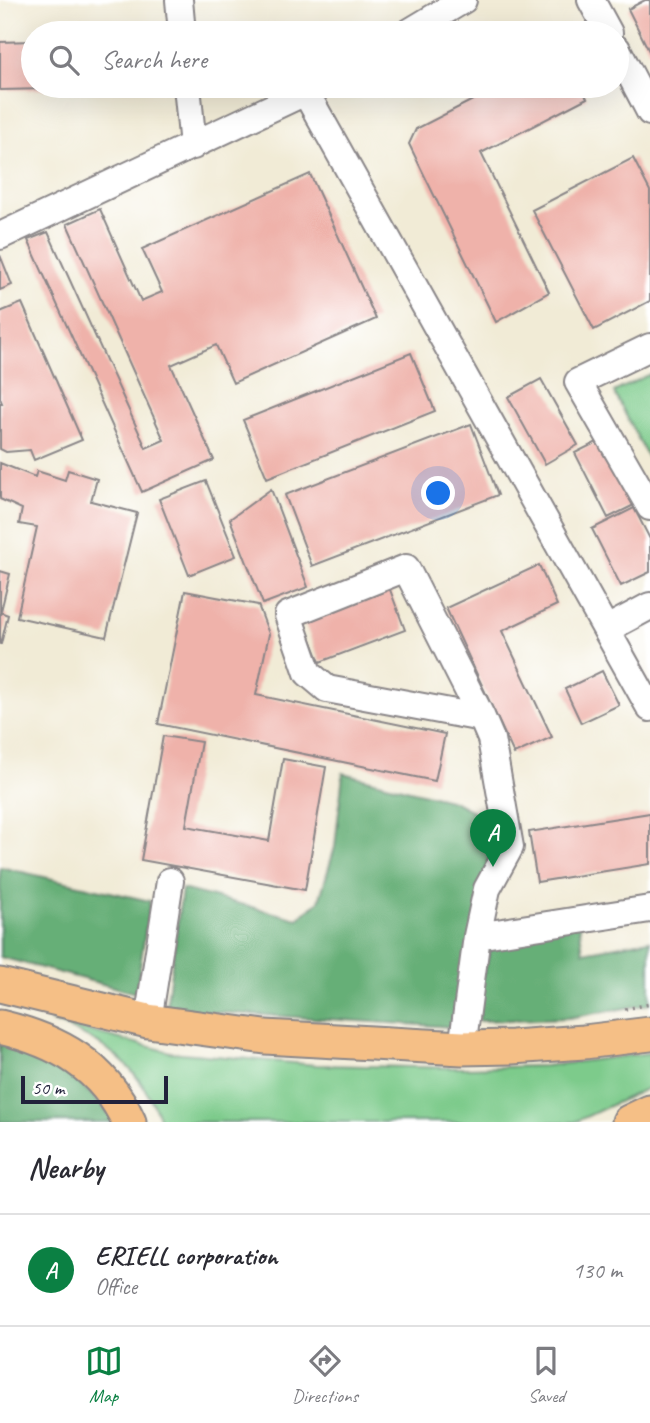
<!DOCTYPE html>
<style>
body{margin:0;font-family:Caveat,sans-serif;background:#f7f7f7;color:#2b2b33}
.scale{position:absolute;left:21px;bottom:18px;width:147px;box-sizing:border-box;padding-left:7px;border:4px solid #22223b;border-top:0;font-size:19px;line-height:24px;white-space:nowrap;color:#22223b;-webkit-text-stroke:5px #fff;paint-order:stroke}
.you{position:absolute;left:439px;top:494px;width:24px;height:24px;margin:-18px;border:5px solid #fff;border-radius:50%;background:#1a73e8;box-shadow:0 0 0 10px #1a73e833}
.badge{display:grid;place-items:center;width:46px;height:46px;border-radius:50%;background:#0b8043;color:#fff;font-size:23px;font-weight:700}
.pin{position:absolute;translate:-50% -58px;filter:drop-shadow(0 2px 4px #0008)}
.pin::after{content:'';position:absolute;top:37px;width:24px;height:21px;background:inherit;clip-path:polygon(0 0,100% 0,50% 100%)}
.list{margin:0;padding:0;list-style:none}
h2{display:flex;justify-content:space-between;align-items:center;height:91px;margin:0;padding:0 28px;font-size:30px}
h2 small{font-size:23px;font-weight:400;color:#7c7c81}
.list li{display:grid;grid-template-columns:46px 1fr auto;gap:21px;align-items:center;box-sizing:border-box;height:112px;padding:0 28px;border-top:2px solid #e1e1e2}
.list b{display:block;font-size:26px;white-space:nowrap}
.list p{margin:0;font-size:23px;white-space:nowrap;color:#7c7c81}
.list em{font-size:23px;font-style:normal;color:#7c7c81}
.icon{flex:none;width:38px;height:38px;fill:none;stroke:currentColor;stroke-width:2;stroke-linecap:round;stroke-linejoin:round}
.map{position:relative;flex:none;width:650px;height:1122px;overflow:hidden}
.search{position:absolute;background:#fff;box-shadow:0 7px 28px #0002;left:21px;right:21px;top:21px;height:77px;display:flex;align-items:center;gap:18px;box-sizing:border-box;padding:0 24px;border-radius:38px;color:#7c7c81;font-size:26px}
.sheet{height:203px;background:#fff}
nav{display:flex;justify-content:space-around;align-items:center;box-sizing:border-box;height:98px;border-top:2px solid #e1e1e2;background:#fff;font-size:19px;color:#7c7c81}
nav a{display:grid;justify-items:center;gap:4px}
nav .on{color:#0b8043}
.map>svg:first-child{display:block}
</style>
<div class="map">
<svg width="650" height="1122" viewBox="0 0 650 1122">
<rect width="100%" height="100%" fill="#fff"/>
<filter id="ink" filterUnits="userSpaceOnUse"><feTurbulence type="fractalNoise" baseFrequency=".0143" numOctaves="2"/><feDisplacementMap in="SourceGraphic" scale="14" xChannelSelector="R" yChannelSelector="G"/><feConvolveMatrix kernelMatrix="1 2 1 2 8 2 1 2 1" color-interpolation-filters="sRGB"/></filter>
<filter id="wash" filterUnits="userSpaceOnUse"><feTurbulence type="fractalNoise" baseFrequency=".00686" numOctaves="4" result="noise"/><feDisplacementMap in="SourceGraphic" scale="28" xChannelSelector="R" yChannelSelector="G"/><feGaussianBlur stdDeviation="1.57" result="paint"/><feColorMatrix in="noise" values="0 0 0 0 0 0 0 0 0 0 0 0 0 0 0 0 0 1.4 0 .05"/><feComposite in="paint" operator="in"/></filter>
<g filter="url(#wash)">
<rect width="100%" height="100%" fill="#f1ebd6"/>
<path fill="#7dcb8b" stroke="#507663" stroke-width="2" d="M650 374V462L614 392Z
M50 1021 170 1052 316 1065 463 1068 545 1066 650 1053V1087L575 1122H161C139 1064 106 1042 50 1021Z"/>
<path fill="#66af77" stroke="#446859" stroke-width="2" d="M343 773 453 801 496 823 452 1027 166 1009 182 889 298 919 319 901 335 847Z
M0 867 150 901 136 993 0 957Z
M579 923 583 952 650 940V1004L568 1018 479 1021 482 977 495 935Z
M0 1044C50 1057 84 1080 115 1122H0Z"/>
<g id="blocks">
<path fill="#efb2aa" d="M645 0H650V53L628 9Z
M33 41V86H48V89L0 90V42Z
M500 86H580L587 98 481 153 549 292 496 322 409 144 416 129Z
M633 158 650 191V301L594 330 532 210Z
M310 174 376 319 233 383 216 345 171 365 214 460 142 492 28 240 48 232 146 448 164 440 67 224 100 209 141 301 162 292 142 249Z
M0 255 12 285 0 290Z
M22 303 82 440 34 460 30 450 6 452 0 449V403H2L0 398V312Z
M411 353 435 411 267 478 243 420Z
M541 379 578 445 545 464 508 397Z
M471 424 498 495 312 566 285 495Z
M603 439 636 504 608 518 575 453Z
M0 463 35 477 37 471 65 480 68 470 97 479 91 501 137 513 106 637 17 617 37 527 19 524 22 509 0 499Z
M206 481 236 556 189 575 159 499Z
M271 489 308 587 263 604 230 519Z
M634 508 650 539V572L621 586 592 529Z
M539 565 557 605 502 631 552 737 514 754 446 608Z
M0 571 10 574 1 611H0Z
M389 587 405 630 320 662 303 619Z
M185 591 258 605 269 634 256 695 445 734 435 781 158 724Z
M0 612 8 615 1 644H0Z
M602 671 619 705 581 723 565 689Z
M163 736 201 742 186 826 269 841 283 759 326 767 305 890 141 860Z
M650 813V864L537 882 529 832Z"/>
</g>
</g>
<g filter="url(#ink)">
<use href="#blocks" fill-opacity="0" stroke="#8a8688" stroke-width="2"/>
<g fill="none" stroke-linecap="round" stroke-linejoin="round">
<g stroke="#8a8688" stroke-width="30">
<path id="minor" d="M179 0 182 33
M591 0 609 33
M408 33 463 0
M617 49 650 112
M187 86 193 146
M306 93 650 708
M0 236 318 86
M650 347 578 382 650 507
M607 629 650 606
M477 936 650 909
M148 1021 170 881
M462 1048 477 936 487 889 510 847 491 739 482 718 406 568 288 615 308 673 327 689 482 718"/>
</g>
<g stroke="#8a8688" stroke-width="37">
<path id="major" d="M0 985 148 1021 265 1037 462 1048 512 1047 584 1042 650 1034
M0 1027C58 1041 103 1065 129 1122
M629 1122 650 1112"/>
</g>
<path stroke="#8a8688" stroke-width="3.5" stroke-dasharray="2 5" stroke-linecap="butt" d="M625 1009 650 1004"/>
<use href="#minor" stroke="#fff" stroke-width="26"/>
<use href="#major" stroke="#f5bf86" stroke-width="33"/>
</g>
</g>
</svg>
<div class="scale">50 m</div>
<div class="you"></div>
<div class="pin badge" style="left:493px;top:867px">A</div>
<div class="search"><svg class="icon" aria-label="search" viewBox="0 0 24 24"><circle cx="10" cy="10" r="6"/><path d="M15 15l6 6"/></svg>Search here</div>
</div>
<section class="sheet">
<h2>Nearby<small></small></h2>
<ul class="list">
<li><span class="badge">A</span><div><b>ERIELL corporation</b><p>Office</p></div><em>130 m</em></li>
</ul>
</section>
<nav>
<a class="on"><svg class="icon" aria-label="map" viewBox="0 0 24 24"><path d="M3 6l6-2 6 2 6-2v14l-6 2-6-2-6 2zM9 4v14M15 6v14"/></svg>Map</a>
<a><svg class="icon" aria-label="directions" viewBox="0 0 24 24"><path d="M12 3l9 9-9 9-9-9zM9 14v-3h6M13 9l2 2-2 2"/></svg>Directions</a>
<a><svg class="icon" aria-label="saved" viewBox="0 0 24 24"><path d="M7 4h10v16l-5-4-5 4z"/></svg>Saved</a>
</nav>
